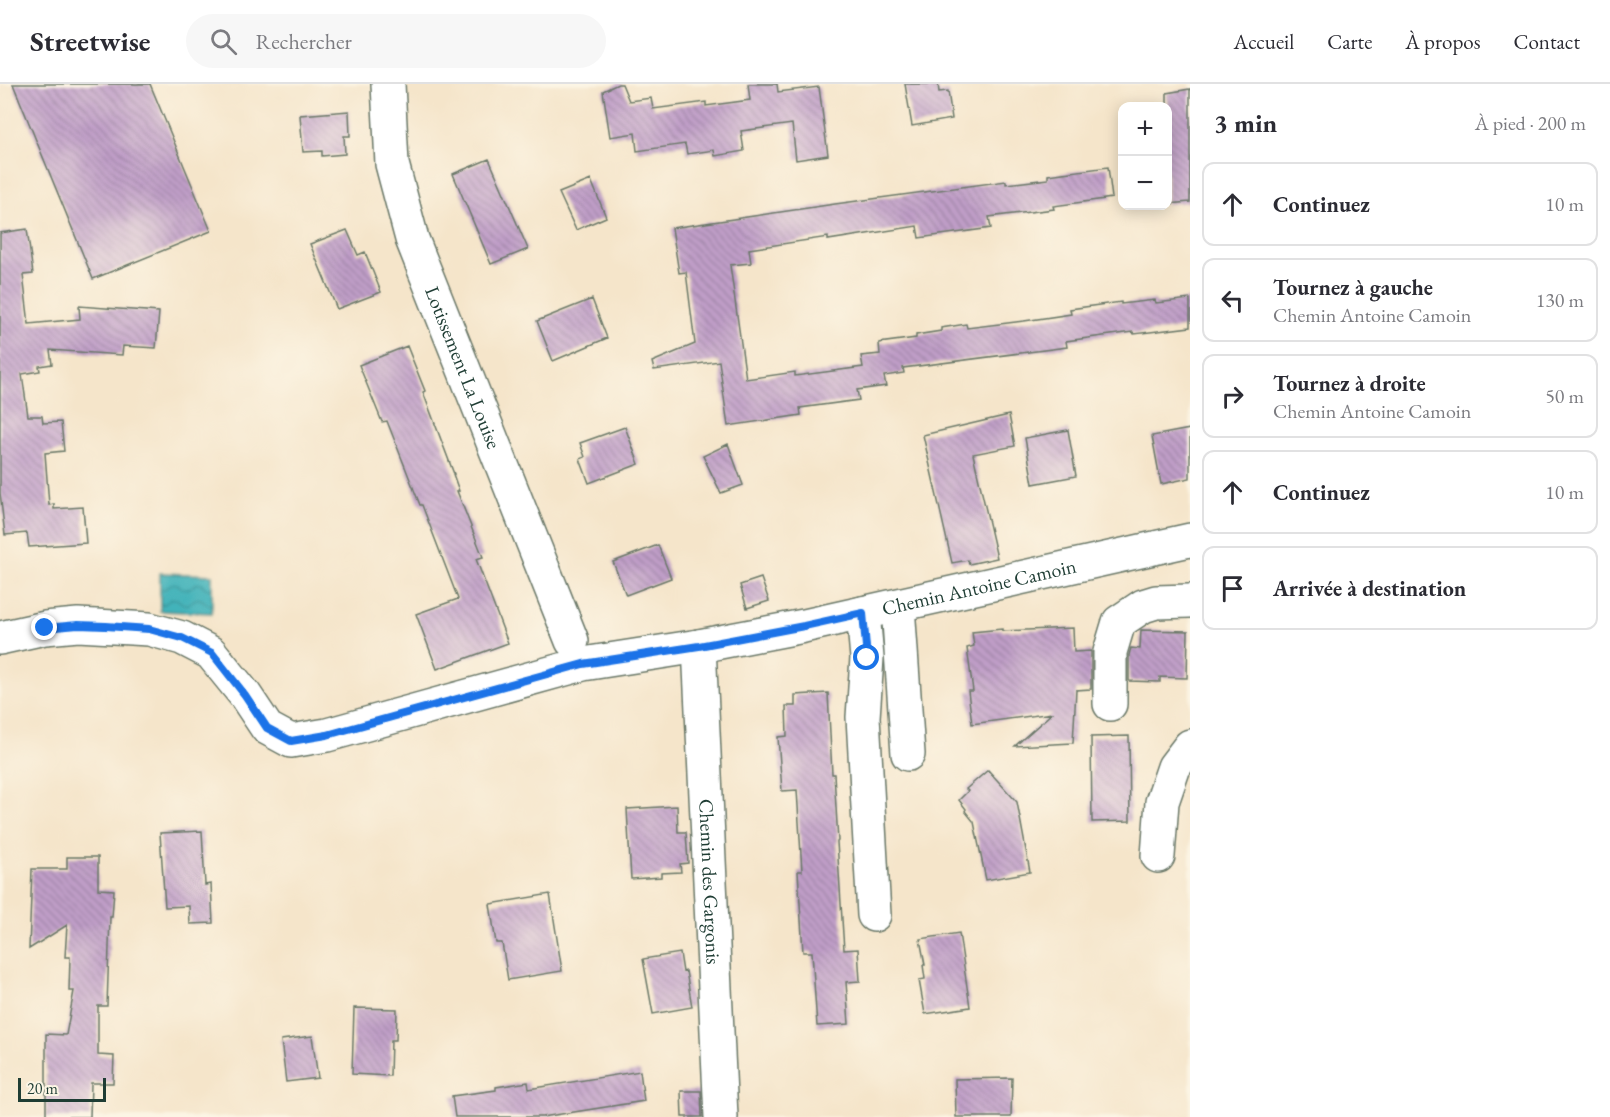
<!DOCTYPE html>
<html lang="fr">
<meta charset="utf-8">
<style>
body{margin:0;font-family:"EB Garamond",serif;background:#f7f7f7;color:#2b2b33}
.controls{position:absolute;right:18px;top:18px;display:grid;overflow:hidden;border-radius:12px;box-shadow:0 3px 15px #0003}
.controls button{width:54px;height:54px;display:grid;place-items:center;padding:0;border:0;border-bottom:2px solid #e1e1e2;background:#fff;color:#2b2b33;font:30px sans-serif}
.scale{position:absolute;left:18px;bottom:15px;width:88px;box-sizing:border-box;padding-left:6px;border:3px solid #1f3d34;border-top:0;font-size:16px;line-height:21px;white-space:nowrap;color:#1f3d34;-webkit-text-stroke:4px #fcf5e5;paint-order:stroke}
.stop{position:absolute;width:18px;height:18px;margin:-14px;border:4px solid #1a73e8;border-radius:50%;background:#fff}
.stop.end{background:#1a73e8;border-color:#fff;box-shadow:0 2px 6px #0008}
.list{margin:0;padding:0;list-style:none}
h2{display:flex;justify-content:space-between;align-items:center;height:78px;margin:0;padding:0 24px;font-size:26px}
h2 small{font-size:20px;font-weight:400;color:#7c7c81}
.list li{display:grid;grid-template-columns:39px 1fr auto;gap:18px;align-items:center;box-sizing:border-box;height:84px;margin:0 12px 12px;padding:0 12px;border:2px solid #e1e1e2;border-radius:12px}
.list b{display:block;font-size:22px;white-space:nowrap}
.list p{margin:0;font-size:20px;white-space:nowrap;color:#7c7c81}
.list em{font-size:20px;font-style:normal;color:#7c7c81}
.icon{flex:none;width:33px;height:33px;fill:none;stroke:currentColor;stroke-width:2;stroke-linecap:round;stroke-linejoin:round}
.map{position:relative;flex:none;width:1190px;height:1033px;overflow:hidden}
header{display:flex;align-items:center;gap:36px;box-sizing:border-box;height:84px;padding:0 30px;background:#fff;border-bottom:2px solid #e1e1e2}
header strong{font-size:28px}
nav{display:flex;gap:33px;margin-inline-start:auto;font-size:21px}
.search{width:420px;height:54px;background:#f7f7f7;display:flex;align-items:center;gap:15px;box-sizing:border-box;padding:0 21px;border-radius:33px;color:#7c7c81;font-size:22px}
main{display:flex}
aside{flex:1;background:#fff}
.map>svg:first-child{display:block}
</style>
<header>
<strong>Streetwise</strong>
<div class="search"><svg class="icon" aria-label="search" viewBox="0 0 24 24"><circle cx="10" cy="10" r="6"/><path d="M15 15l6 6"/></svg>Rechercher</div>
<nav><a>Accueil</a><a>Carte</a><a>À propos</a><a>Contact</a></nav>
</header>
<main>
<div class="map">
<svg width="1190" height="1033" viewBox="0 0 1190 1033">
<defs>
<pattern id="water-waves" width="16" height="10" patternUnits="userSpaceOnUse" patternTransform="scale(1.5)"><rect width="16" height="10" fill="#42b3ba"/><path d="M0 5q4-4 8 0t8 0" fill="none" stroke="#379398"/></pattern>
<pattern id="building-back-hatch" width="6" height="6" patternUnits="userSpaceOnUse" patternTransform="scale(1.5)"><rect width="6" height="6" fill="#c09ec8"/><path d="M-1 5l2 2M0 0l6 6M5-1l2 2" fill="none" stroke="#9b82a3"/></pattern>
</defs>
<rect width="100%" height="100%" fill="#fcf5e5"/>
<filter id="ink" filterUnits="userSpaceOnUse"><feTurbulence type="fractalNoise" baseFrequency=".0167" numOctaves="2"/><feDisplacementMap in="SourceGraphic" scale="12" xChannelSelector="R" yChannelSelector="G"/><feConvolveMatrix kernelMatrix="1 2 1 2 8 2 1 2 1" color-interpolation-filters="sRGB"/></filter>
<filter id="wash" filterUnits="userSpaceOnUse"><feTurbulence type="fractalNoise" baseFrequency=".008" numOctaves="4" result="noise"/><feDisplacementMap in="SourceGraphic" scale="24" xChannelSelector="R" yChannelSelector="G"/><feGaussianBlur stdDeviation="1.35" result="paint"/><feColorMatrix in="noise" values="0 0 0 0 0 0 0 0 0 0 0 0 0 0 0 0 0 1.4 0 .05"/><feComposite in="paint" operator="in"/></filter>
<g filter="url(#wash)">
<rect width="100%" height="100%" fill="#f5e5ca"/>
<path fill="url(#water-waves)" stroke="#307877" stroke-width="1.5" d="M160 489 212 491V529L160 527Z"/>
<g id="blocks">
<path fill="url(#building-back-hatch)" d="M13 0H150L211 147 93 195Z
M618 0H622L629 17 651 14 653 25 706 18V22L750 16 748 0H777L778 8 819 3 828 71 796 76 792 40 741 47 744 67 715 72 714 66 687 70 685 60 637 67 635 49 610 53 603 7Z
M905 0H938L939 8 948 7 952 35 912 42Z
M1190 5V118L1167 120V9Z
M349 27 350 52H344L345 70 322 72V67L303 68 300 31Z
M489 75 528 165 491 180 453 90Z
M1108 83 1112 114 1053 122 1054 125 989 133 991 144 919 154 917 142 828 156V153L749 165 751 179 730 181 746 295 795 288V292L863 283 861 272 880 270 879 259 916 254V251L941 247V244L966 240 967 244 1024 237 1071 230 1070 225 1121 218V220L1155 216 1156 219 1190 215V243L1134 250 1133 248 1066 257 1067 263 903 284 904 289 884 292 886 302 857 306 859 316 800 324 801 331 728 342 719 277 654 286 652 278 695 260 686 188 679 189 672 144 835 120 1006 97V100L1048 95V91Z
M591 96 606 133 576 146 559 109Z
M27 145 33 190 23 191 29 240 80 235 79 222 159 228 156 264 123 262 122 271 50 266 52 280 39 282 40 287 22 290 28 332H42L43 339 61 338 64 367 45 369 49 421 54 420V425L83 423 86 459 29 463 27 449 5 451 0 409V149Z
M347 146 358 171 365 168 381 208 337 225 310 160Z
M592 215 607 254 553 277 537 237Z
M407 262 425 307 423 308 454 390H453L459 407H457L483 473 476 475 508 559 437 585 416 530 458 515 422 421H420L387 337 382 338 359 281Z
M1009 331 1015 362 973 370 997 474 969 480 968 476 952 479 923 351Z
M625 343 639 380 589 399 580 375 585 373 580 359Z
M1190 345V394L1161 400 1152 352Z
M1068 346 1076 392 1033 400 1025 354Z
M728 360 743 401 721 409 703 372Z
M658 461 671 494 626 511 613 478Z
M761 494 769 517 747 524 740 501Z
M1073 544 1074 568 1091 567V605L1076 606 1073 659 1015 662 1052 629 972 640 968 607H973L967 564 974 562 972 548 1002 545V547Z
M1141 546 1188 547 1187 594 1160 593V598L1129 597V571L1131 564 1140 565Z
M828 609 832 690H834L838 757 837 758 844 866 858 865 860 897 846 898 849 940 817 942 812 868H803L798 787H802L797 706 782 707 778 653 787 652 786 622H795V611Z
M1129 652 1130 737 1092 738 1091 653Z
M988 686 1017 718 1030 788 986 796 974 738 965 727 966 725 959 716 968 707 966 705Z
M677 722 678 748H686L688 779 680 780 681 788 661 789V793L631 795 627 725Z
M202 747 205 801 211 800 213 839 190 840 189 822 165 823 160 749Z
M67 773H98V805L114 806 112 833H110L107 922H98V971L114 972 113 999H91L90 1033H46V950L66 951 74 907H69L70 873H65L67 841 29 865 32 785H67Z
M550 810 562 887 508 896 502 859H496L490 820Z
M959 849 970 923 925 930 919 896 925 895 923 881H925L920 855Z
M680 869 683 888 686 887 692 923 653 930 643 875Z
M354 924 397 925 396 956H391L390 992 352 990Z
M312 952 318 994 286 998 281 956Z
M640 987 644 1017 542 1033H455L452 1012 496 1006V1003L528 998 529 1005Z
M1012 994 1011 1033H956L955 995Z
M681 1007H701L702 1033H682Z"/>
</g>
</g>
<g filter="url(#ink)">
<use href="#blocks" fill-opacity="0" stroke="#6a7868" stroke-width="1.5"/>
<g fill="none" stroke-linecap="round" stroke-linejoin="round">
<g stroke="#6a7868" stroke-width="36">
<g id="minor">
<path id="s1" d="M388 0 392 80 412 155 572 557"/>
<path d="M898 522 908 670"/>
<path d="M863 529 867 574 863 633 874 831"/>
<path id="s2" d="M0 554 45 544 78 541 149 545 182 554 211 569 245 611 267 644 291 657 327 651 583 580 699 562 804 542 1190 456"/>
<path id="s3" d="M699 562 721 1033"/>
<path d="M1110 620V568L1119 538 1143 522 1156 518 1190 517"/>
<path d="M1158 772 1162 718 1174 683 1190 662"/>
</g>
</g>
<use href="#minor" stroke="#fff" stroke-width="33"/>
</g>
</g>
<g fill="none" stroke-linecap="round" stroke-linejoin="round" filter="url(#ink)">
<path stroke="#1a73e8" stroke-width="8" d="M45 544 78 541 106 542 149 545 182 554 212 569 245 611 267 644 291 657 327 651 583 580 699 562 804 542 863 529 867 574"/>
</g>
<g text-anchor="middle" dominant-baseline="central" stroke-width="4.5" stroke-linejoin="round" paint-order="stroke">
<g font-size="20" fill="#1f3d34" stroke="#fcf5e5">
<text stroke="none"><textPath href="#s1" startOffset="296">Lotissement La Louise</textPath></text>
<text stroke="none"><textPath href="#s2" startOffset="1044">Chemin Antoine Camoin</textPath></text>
<text stroke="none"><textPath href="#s3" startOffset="236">Chemin des Gargonis</textPath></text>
</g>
</g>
</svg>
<div class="controls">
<button>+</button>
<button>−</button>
</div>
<div class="scale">20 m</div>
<div class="stop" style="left:867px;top:574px"></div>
<div class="stop end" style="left:45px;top:544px"></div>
</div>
<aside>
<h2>3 min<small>À pied · 200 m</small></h2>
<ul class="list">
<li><svg class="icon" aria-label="ahead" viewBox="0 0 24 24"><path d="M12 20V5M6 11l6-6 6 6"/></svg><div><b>Continuez</b></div><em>10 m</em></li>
<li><svg class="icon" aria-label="left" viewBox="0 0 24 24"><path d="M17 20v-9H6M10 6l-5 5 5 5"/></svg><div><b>Tournez à gauche</b><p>Chemin Antoine Camoin</p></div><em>130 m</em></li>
<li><svg class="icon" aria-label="right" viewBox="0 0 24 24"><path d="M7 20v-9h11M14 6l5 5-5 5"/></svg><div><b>Tournez à droite</b><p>Chemin Antoine Camoin</p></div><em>50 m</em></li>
<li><svg class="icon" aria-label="ahead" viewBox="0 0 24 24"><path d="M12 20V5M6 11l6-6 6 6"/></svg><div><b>Continuez</b></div><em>10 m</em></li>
<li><svg class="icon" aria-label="arrive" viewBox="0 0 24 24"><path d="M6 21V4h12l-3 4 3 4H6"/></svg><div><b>Arrivée à destination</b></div></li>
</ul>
</aside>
</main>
